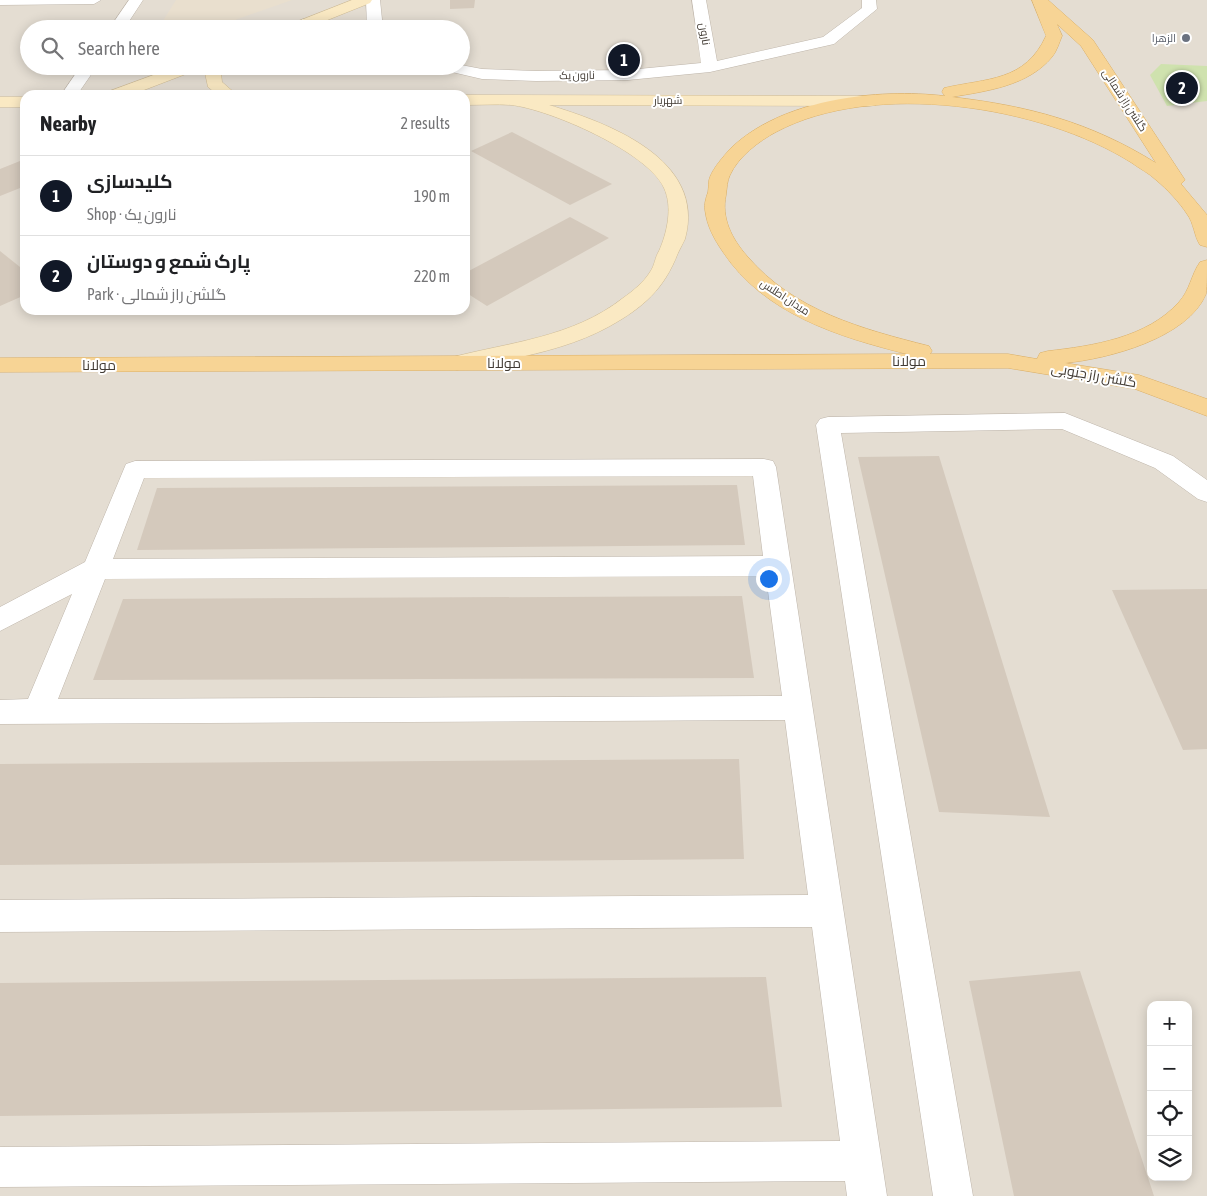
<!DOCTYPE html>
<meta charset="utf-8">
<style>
body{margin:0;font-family:"Asap Condensed",Cairo,sans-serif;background:#f2f2f2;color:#202124}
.controls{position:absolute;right:15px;bottom:15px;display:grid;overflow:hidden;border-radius:10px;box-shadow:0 2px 12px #0003}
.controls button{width:45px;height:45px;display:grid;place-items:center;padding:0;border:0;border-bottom:1px solid #e0e0e0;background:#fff;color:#202124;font:25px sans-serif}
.you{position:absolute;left:768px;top:578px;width:18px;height:18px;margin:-12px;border:4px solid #fff;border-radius:50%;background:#1a73e8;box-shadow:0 0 0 8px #1a73e833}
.badge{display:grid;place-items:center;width:32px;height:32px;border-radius:50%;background:#111827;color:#fff;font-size:16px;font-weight:700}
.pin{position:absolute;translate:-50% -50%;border:2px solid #fff;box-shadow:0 1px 5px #0006}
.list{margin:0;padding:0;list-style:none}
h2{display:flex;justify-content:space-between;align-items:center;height:65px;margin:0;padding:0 20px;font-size:21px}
h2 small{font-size:16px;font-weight:400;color:#757577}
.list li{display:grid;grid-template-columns:32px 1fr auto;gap:15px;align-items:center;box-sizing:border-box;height:80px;padding:0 20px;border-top:1px solid #e0e0e0}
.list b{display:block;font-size:19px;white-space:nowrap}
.list p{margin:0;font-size:16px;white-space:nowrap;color:#757577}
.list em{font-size:16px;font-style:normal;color:#757577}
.icon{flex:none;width:28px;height:28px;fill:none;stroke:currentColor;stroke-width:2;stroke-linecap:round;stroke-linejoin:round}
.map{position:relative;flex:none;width:1207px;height:1196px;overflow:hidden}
.search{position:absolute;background:#fff;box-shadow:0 2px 12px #0003;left:20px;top:20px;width:450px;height:55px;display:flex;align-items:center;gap:12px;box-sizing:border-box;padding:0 18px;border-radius:28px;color:#757577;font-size:19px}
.panel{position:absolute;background:#fff;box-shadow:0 2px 12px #0003;left:20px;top:90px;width:450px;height:225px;border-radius:15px}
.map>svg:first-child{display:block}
</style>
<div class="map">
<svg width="1207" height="1196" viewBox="0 0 1207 1196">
<rect width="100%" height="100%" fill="#f0ebe3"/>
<path fill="#e4ddd2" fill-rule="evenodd" d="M0 0H1207V1196H0ZM29 29H461V66H29ZM25 95H465V310H25ZM1151 1005H1188V1177H1151Z"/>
<path fill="#e9dfce" d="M176 0H292L209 29H158Z"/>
<path fill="#cfe2ae" d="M1161 64 1207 66V101L1167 106 1150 75Z"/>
<path fill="#d4c9bc" d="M450 0H475L474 8 450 9Z
M512 132 612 184 570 205 471 151Z
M25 159V186L0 196V169Z
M570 217 609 238 487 306 465 292V273Z
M0 251 25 271V295L0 306Z
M939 456 1050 817 939 812 858 457Z
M737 485 745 545 137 550 157 488Z
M1207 589V749L1183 750 1112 590Z
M742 596 754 678 93 680 123 599Z
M739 759 744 859 0 865V764Z
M1080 971 1154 1196H1014L969 981Z
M766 977 782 1107 0 1116V983Z"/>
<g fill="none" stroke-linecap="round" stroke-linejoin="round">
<g stroke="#beb5aa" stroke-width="1">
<path id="street" d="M0 0H101L94 4 0 5Z
M129 0H143L124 29H109Z
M366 0H380L383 29H305L298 27 295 24 303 19 367 25Z
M692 0H706L717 61 823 37 862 8V0H876L877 9 834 44 710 72 628 80 536 81 482 79 439 69 437 66 461 65 482 69 536 71 628 70 701 63Z
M81 66H97L77 95H61Z
M1065 413 1173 456 1207 480V502L1198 499 1155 468 1062 429 841 433 973 1196H933L816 425 820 419 828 417Z
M764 459 773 461 776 467 887 1196H847L845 1181 0 1187V1147L840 1141 812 927 0 932V900L808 895 785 720 0 724V700L28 699 72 594 0 631V607L85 562 126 464 135 461ZM753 476 763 556 113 559 144 478ZM766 576 782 696 58 699 105 579Z"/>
</g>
<g stroke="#cebb96" stroke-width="1">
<path id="secondary" d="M352 0H372L370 3 305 29H284L286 26Z
M178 66H201L199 69 131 95H108L110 91Z
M210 66H226L221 73 222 82 237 95H218L208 87 205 73Z
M465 95 870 96 876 97 878 101 876 105 870 106 549 105C608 123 707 159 685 239 683 244 680 248 678 253 664 289 644 307 610 326 563 352 509 359 457 370L449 368 446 363 449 358C510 342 572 338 623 298 633 291 644 282 650 272 655 265 655 257 659 251 667 233 673 207 664 188 648 152 549 109 511 105 496 104 480 105 465 105Z
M0 97H25V107H0Z"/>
</g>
<g stroke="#daaf67" stroke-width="1">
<path id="primary" d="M1032 0H1048L1093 40 1185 180 1181 184 1207 215V247L1200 245C1194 236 1194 223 1187 214 1180 203 1167 189 1156 180 1149 173 1140 169 1132 163 1041 105 873 80 776 132 759 141 738 157 730 175 727 181 727 188 726 195 721 218 732 239 747 256 794 311 862 329 929 346L932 351 930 354H1008L1037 359 1040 353 1048 351C1092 346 1147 338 1179 302 1190 290 1191 275 1200 262L1207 260C1207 270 1207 286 1206 294 1188 338 1108 359 1065 363L1139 375 1207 399V416L1135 389 1008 368 0 372V358L907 354C839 337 764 314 723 252 714 239 707 226 705 210 704 204 706 198 708 192 709 187 708 181 710 177 714 167 723 157 730 149 781 99 877 88 945 96L942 92 944 88C987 78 1025 82 1046 36ZM1057 24 1081 46 1156 163C1090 122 1029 106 952 97 987 91 1028 86 1052 57 1057 51 1059 43 1062 36Z"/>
</g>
<use href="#street" fill="#fff" fill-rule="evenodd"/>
<use href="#secondary" fill="#fae9c3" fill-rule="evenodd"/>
<use href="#primary" fill="#f7d495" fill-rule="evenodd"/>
</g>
<circle fill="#6b7280" stroke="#fff" stroke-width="2" cx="1186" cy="38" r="5"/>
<g text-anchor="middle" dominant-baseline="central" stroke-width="4" stroke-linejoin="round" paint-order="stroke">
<g font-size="11" fill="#423b34" stroke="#fff">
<text transform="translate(705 34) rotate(81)">نارون</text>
<text transform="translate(577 75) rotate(-1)">نارون یک</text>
<text x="668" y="100">شهریار</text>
<text transform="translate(1125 100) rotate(57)">گلشن راز شمالی</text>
<text transform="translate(785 297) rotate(33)">میدان اطلس</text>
</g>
<g font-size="11" fill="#5b616d" stroke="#fff" text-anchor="end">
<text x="1176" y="38">الزهرا</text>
</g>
<g font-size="14" fill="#423b34" stroke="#fff">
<text x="909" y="361">مولانا</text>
<text x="504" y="363">مولانا</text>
<text x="99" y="365">مولانا</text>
<text transform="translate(1094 375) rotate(10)">گلشن راز جنوبی</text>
</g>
</g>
</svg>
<div class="controls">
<button>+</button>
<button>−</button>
<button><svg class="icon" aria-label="locate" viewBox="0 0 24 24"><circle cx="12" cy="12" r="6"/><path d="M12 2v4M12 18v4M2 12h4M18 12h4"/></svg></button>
<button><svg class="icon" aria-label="layers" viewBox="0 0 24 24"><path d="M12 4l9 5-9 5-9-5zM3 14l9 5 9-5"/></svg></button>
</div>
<div class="you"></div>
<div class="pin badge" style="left:624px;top:60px">1</div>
<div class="pin badge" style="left:1182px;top:88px">2</div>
<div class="search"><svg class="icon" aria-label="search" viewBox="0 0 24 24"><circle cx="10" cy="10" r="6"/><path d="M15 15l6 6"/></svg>Search here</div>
<section class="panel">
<h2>Nearby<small>2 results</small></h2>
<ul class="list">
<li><span class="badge">1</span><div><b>کلیدسازی</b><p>Shop · نارون یک</p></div><em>190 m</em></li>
<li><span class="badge">2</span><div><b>پارک شمع و دوستان</b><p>Park · گلشن راز شمالی</p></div><em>220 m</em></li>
</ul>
</section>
</div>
